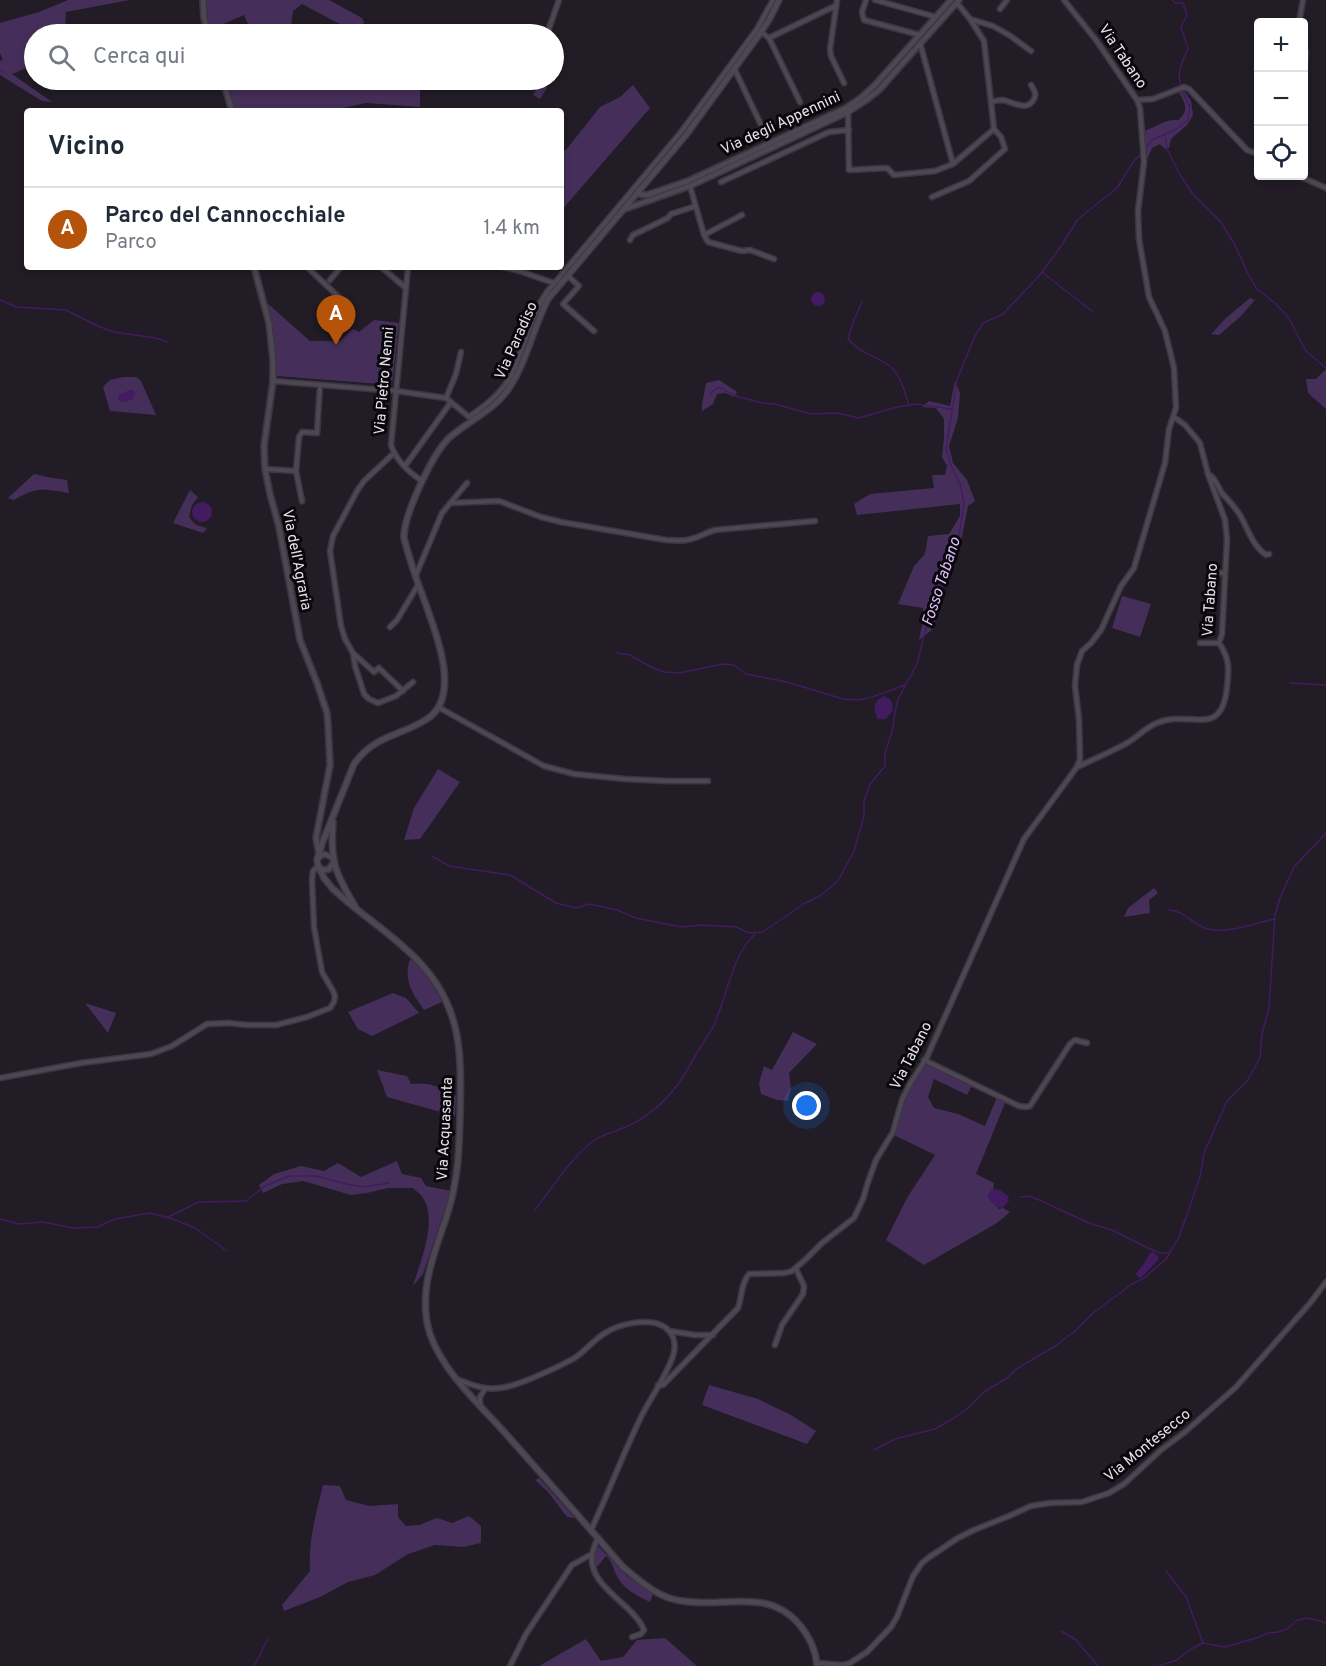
<!DOCTYPE html>
<html lang="it">
<meta charset="utf-8">
<style>
body{margin:0;font-family:Overpass,sans-serif;background:#f6f6f7;color:#1f2937}
.controls{position:absolute;right:18px;top:18px;display:grid;overflow:hidden;border-radius:6px;box-shadow:0 3px 9px #0003}
.controls button{width:54px;height:54px;display:grid;place-items:center;padding:0;border:0;border-bottom:2px solid #e0e1e3;background:#fff;color:#1f2937;font:30px sans-serif}
.you{position:absolute;left:807px;top:1106px;width:21px;height:21px;margin:-15px;border:4px solid #fff;border-radius:50%;background:#1a73e8;box-shadow:0 0 0 9px #1a73e833}
.badge{display:grid;place-items:center;width:39px;height:39px;border-radius:50%;background:#b45309;color:#fff;font-size:20px;font-weight:700}
.pin{position:absolute;translate:-50% -50px;filter:drop-shadow(0 2px 3px #0008)}
.pin::after{content:'';position:absolute;top:32px;width:21px;height:18px;background:inherit;clip-path:polygon(0 0,100% 0,50% 100%)}
.list{margin:0;padding:0;list-style:none}
h2{display:flex;justify-content:space-between;align-items:center;height:78px;margin:0;padding:0 24px;font-size:26px}
h2 small{font-size:20px;font-weight:400;color:#747a83}
.list li{display:grid;grid-template-columns:39px 1fr auto;gap:18px;align-items:center;box-sizing:border-box;height:84px;padding:0 24px;border-top:2px solid #e0e1e3}
.list b{display:block;font-size:22px;white-space:nowrap}
.list p{margin:0;font-size:20px;white-space:nowrap;color:#747a83}
.list em{font-size:20px;font-style:normal;color:#747a83}
.icon{flex:none;width:33px;height:33px;fill:none;stroke:currentColor;stroke-width:2;stroke-linecap:round;stroke-linejoin:round}
.map{position:relative;flex:none;width:1326px;height:1666px;overflow:hidden}
.search{position:absolute;background:#fff;box-shadow:0 3px 9px #0003;left:24px;top:24px;width:540px;height:66px;display:flex;align-items:center;gap:15px;box-sizing:border-box;padding:0 21px;border-radius:33px;color:#747a83;font-size:22px}
.panel{position:absolute;background:#fff;box-shadow:0 3px 9px #0003;left:24px;top:108px;width:540px;height:162px;border-radius:6px}
.map>svg:first-child{display:block}
</style>
<div class="map">
<svg width="1326" height="1666" viewBox="0 0 1326 1666">
<rect width="100%" height="100%" fill="#211c26"/>
<path fill="#452f5a" d="M68 0H130L66 12 65 34H34V65L12 74 52 102 42 101 0 75V61L3 60 0 53V23L39 12Z
M206 0H329L362 18 364 22 362 26 353 31 302 4 293 11 291 26 304 34H252L244 15 209 30Z
M227 80H420V107L366 103 330 111H234Z
M542 80H545L547 88 540 99 533 95Z
M633 85 650 108 561 211V150H566L600 107 620 97Z
M1183 89 1191 101 1193 115 1187 125 1171 139 1169 148 1165 149 1160 144 1152 148 1147 160 1145 153 1144 131C1157 127 1163 119 1178 120 1190 111 1185 102 1178 91Z
M1250 298 1255 300 1241 316 1219 335 1211 334 1226 318Z
M267 303 310 341H340L353 329 359 332 374 320 399 323 392 385 277 376 274 336Z
M1325 370 1326 371V409L1308 393 1306 379H1316Z
M123 377H136L141 381 156 415 110 411 103 387 110 380Z
M719 380 737 392 734 397 725 393 717 394 713 404 702 411V404L706 383Z
M955 381 960 393 958 418 949 446 953 463 967 480 975 501 968 506 960 546 950 574 939 594 934 628 919 640 923 621V608L898 604 914 566 925 554 928 536 949 534 960 516V504L857 515 854 504 870 494 934 488 932 475H945L947 466 942 457 944 438V419L936 408 922 407 929 401 950 406Z
M34 474 47 477 67 480 69 493C44 489 37 486 14 500L8 498Z
M190 490 198 497 192 505 189 517 196 525 207 528 203 533 173 523Z
M1122 596 1151 604 1140 637 1112 628Z
M438 769 460 782 420 839 404 840 414 808Z
M1154 888 1158 893 1149 900 1150 913 1124 917 1128 908Z
M410 959C424 969 435 986 442 1002L424 1010C412 993 403 980 410 959Z
M393 993 406 998 419 1013 372 1036 358 1029 348 1012Z
M85 1003 116 1013 108 1033Z
M793 1032 817 1044 789 1073 791 1089 788 1101 777 1100 761 1094 759 1083 764 1066 772 1070Z
M924 1064 972 1085 967 1095 934 1079 928 1097 934 1108 958 1114 985 1126 997 1097 1005 1103 976 1174 994 1183 993 1189 988 1195 999 1209 1003 1208 1010 1212 997 1223 924 1265 886 1240 907 1198 935 1155 894 1135 905 1099Z
M377 1070 407 1076 411 1084C428 1082 442 1087 456 1096L455 1116 387 1097Z
M397 1161 402 1174 421 1178 426 1186 451 1191 423 1274 413 1286C420 1262 438 1221 423 1198 421 1194 416 1191 413 1188H388L367 1193 351 1195 303 1181 282 1184 263 1193 259 1185 274 1174 301 1166 324 1171 338 1163 361 1177Z
M709 1385 758 1399 791 1415 816 1431 807 1444 702 1405Z
M539 1478 575 1518 567 1517 548 1492 535 1480Z
M323 1485 340 1486 346 1500 369 1506 398 1504V1517L406 1526 419 1525 437 1518 452 1523 469 1516 481 1526V1543L463 1547 435 1545 408 1554 375 1575 348 1582 320 1597 284 1611 282 1605 310 1571C308 1542 316 1513 323 1485Z
M597 1545 627 1576 653 1594 650 1602C638 1596 625 1590 618 1578 613 1570 613 1562 606 1556L597 1567 598 1574C594 1564 592 1553 597 1545Z
M665 1638 697 1666H539L586 1639 601 1661 623 1657 637 1640Z"/>
<path fill="#431b60" d="M811 299a7 7 0 1 1 14 0a7 7 0 1 1-14 0Z
M129 390H133L136 393 133 399 125 402 119 401 118 396Z
M192 512a10 10 0 1 1 20 0a10 10 0 1 1-20 0Z
M884 696 891 700 893 710 886 719H878C872 709 873 702 884 696Z
M993 1189 1000 1190 1008 1196 1009 1201 1003 1208 996 1207 988 1198V1195Z
M1153 1252 1159 1257 1158 1260 1142 1277 1138 1278 1136 1273 1143 1265 1150 1253Z"/>
<g fill="none" stroke-linecap="round" stroke-linejoin="round">
<path stroke="#431b60" stroke-width="1.5" d="M0 70 4 72
M1165 134 1167 149 1179 173 1192 193 1220 221 1235 245 1248 274 1257 289 1276 304 1288 317 1306 351 1326 368
M1144 150 1152 140 1175 130 1188 120 1190 107C1177 83 1175 74 1188 49L1181 27 1187 15 1183 3H1175L1173 0
M1043 273 1092 311
M0 300 16 307 66 310 98 326 114 332 156 338 167 342
M862 302 853 322 848 338C858 354 881 356 894 370 902 379 905 393 909 405
M710 394 717 388H722L729 393 739 397 763 403 775 404 811 414 837 413 859 418 897 407 917 404 951 409
M617 653 630 655 651 667 664 672 679 673 723 664 734 665 746 674 787 682 843 699 859 700 872 697 905 685
M1290 683 1326 685
M432 856 449 866 510 875 556 903 576 908 589 904 617 910 636 918 681 927 702 925 736 927 749 933 763 932 805 903 820 896 838 881 854 851 864 816V801L870 784 885 766V753L893 728 894 718 898 699 917 664 932 605 949 568 959 537 964 503 960 484 951 465 946 449 957 380 974 338 983 323 1003 314 1039 276 1059 249 1078 219 1117 188 1133 162 1141 154
M1169 910C1186 911 1193 926 1208 929 1230 934 1254 923 1275 919
M1020 1197 1029 1196 1037 1199 1089 1223 1112 1230 1150 1249 1160 1253H1169
M535 1210C553 1187 570 1159 594 1140 603 1134 613 1133 623 1128 646 1119 664 1103 679 1083 688 1069 696 1054 705 1040 709 1034 714 1027 716 1020 727 994 733 954 755 934
M168 1217 199 1202 246 1201 265 1186 289 1176H316L346 1184 365 1187 389 1183
M0 1219 19 1224 43 1222 73 1228 97 1227 115 1219 150 1213 173 1219 195 1228 227 1251
M874 1450 895 1439 935 1429 949 1421 967 1409 984 1392 1007 1378 1015 1370 1055 1346 1075 1331 1093 1313 1132 1284 1144 1278 1166 1259 1179 1237 1200 1177 1204 1153 1227 1101 1247 1081 1260 1058 1262 1034 1269 1008 1275 915 1280 898 1294 867 1326 833
M1166 1571 1186 1597 1203 1643
M1061 1631 1076 1640 1098 1666
M254 1666 268 1639
M1159 1666 1177 1660 1191 1649 1203 1643 1225 1647 1256 1638 1268 1633 1278 1632 1287 1629 1296 1621 1305 1618 1313 1619 1326 1623"/>
<g stroke="#3b363f" stroke-width="7">
<path id="minor" d="M837 0 830 49 831 56 844 83
M866 0 862 12 864 20 920 35
M875 0 936 17
M957 3 970 19 993 26 1009 35 1031 51
M1000 9 1007 0
M1299 22 1303 0
M761 32 769 38 835 6
M547 34 559 0
M769 38 800 102
M920 43 953 164
M1304 48 1306 52 1304 73
M734 68 763 129
M1137 100 1153 99 1184 87 1189 89 1247 150 1258 154
M991 102C995 101 998 100 1002 100 1012 101 1027 113 1034 99 1037 94 1034 90 1031 85
M848 111 849 170 887 168 894 175 935 171 953 164 994 129 984 41 970 19
M1299 176 1326 188
M721 182 829 132 849 130
M690 186 704 235 708 242 742 251 750 250 774 259
M932 197 969 181 1005 149 1001 137 994 129
M704 235 742 215
M630 240 633 235 668 218 671 214 696 206
M307 267 344 302
M381 267 406 288
M408 267 391 445C396 460 410 473 422 481
M503 267 519 271 554 283
M568 276 579 286 563 304 594 331
M330 280 341 267
M273 381 396 391 446 398 469 417C483 407 497 397 507 382 524 355 528 319 547 292L681 132 757 29 773 0
M446 398 456 374 461 352
M394 453 364 481 357 491 333 536 330 551 341 626 345 639 353 653 355 666 364 694 369 699 378 703 396 696 413 682
M405 466 451 402
M265 469 296 471
M1208 474C1216 478 1217 486 1222 493 1228 500 1235 507 1240 515 1248 529 1252 545 1266 555L1269 554
M302 501 296 471 299 437 302 432 317 433 320 385
M450 503 499 501 541 517 561 522 666 540C674 540 683 542 691 539 700 537 707 532 715 530L815 521
M1218 573H1225
M416 575 442 513 467 483
M390 627 397 620 418 585
M1200 643H1219
M353 653 374 672 379 668 403 691
M438 707 544 766 574 774 625 779 667 781H708
M1077 767C1094 759 1111 752 1127 743 1138 737 1146 727 1157 723 1189 709 1222 740 1227 687 1229 669 1230 659 1219 643L1222 634 1227 539 1225 520 1208 474 1200 443 1185 425 1174 417
M318 858 325 854 332 858
M924 1060 1019 1106 1026 1107 1030 1106 1070 1044 1075 1040 1087 1043
M0 1078 81 1063 151 1054 172 1046 207 1024 228 1023 247 1025H276L307 1017 330 1008 334 1002 335 996 333 991 322 972 314 927 312 880 313 871 318 866
M670 1331 695 1335H713
M775 1345 782 1325 803 1294 804 1286 796 1269
M457 1379C473 1386 488 1391 506 1387 524 1383 556 1368 573 1359 585 1352 593 1340 605 1333 619 1324 651 1316 666 1328 673 1334 676 1343 674 1352 670 1370 652 1396 643 1413 624 1451 609 1492 591 1530
M658 1385H663L738 1308C742 1297 741 1283 749 1274L785 1273 792 1271 806 1259 822 1243 854 1218 863 1199 868 1182 876 1160 893 1132 902 1100 910 1084 927 1057 1024 839 1077 767 1080 759 1079 719 1075 686 1077 665 1082 651 1091 643 1101 630 1121 586 1134 568 1165 463 1169 429 1176 408 1174 368 1165 331 1149 297 1139 239 1138 211 1144 162 1140 108 1137 100 1096 40 1064 0
M480 1405V1397L485 1389
M598 1537C596 1543 593 1549 592 1555 588 1587 633 1603 644 1630L641 1634 632 1637
M817 1663 843 1665 850 1663 867 1652 891 1627 897 1617 913 1576 922 1563 928 1558 958 1538 974 1530 1009 1516 1031 1506 1050 1503 1082 1502 1109 1493 1124 1484 1161 1450 1185 1432 1236 1387 1311 1302 1326 1282
M510 1666 526 1634 572 1565 592 1554"/>
</g>
<g stroke="#3b363f" stroke-width="8">
<path id="tertiary" d="M203 0 204 18 208 34
M223 80 232 111
M638 194 647 195 688 181 846 108 862 97 874 86 951 0
M625 209 690 186 848 112 865 101 879 90 959 0
M254 267 269 323 273 360V381L264 446 265 469 270 494 279 527 300 640 317 683 327 713 328 724 330 765 316 838 319 854
M320 868 324 870 329 869 333 863"/>
</g>
<g stroke="#3b363f" stroke-width="8">
<path id="secondary" d="M779 0 770 18 761 32 686 135 548 299C533 328 527 361 509 388 495 410 468 421 449 438 433 453 403 516 404 538 409 557 415 576 422 594 433 626 464 695 427 719 401 736 374 735 354 764L323 841 317 860 318 865 324 878 332 888C360 915 395 935 421 964 464 1011 461 1058 460 1117 459 1153 458 1181 447 1215 434 1254 417 1293 430 1334 443 1372 479 1404 506 1434 545 1478 584 1522 623 1567 640 1581 658 1598 682 1601 724 1608 767 1587 799 1624 809 1636 816 1651 817 1666
M333 822C330 861 335 873 355 906"/>
</g>
<use href="#minor" stroke="#4d4754" stroke-width="4"/>
<use href="#tertiary" stroke="#4d4754" stroke-width="4.5"/>
<use href="#secondary" stroke="#4d4754" stroke-width="5"/>
</g>
<g text-anchor="middle" dominant-baseline="central" stroke-width="6" stroke-linejoin="round" paint-order="stroke">
<g font-size="15" fill="#e5e2e9" stroke="#09070c">
<text transform="translate(1122 57) rotate(56)">Via Tabano</text>
<text transform="translate(781 124) rotate(-25)">Via degli Appennini</text>
<text transform="translate(517 341) rotate(-66)">Via Paradiso</text>
<text transform="translate(385 381) rotate(-85)">Via Pietro Nenni</text>
<text transform="translate(296 560) rotate(79)">Via dell'Agraria</text>
<text transform="translate(1211 600) rotate(-86)">Via Tabano</text>
<text transform="translate(912 1056) rotate(-63)">Via Tabano</text>
<text transform="translate(446 1129) rotate(-87)">Via Acquasanta</text>
<text transform="translate(1148 1446) rotate(-39)">Via Montesecco</text>
</g>
<g font-size="16" font-style="italic" fill="#ddbefb" stroke="#09070c">
<text transform="translate(942 582) rotate(-72)">Fosso Tabano</text>
</g>
</g>
</svg>
<div class="controls">
<button>+</button>
<button>−</button>
<button><svg class="icon" aria-label="locate" viewBox="0 0 24 24"><circle cx="12" cy="12" r="6"/><path d="M12 2v4M12 18v4M2 12h4M18 12h4"/></svg></button>
</div>
<div class="you"></div>
<div class="pin badge" style="left:336px;top:345px">A</div>
<div class="search"><svg class="icon" aria-label="search" viewBox="0 0 24 24"><circle cx="10" cy="10" r="6"/><path d="M15 15l6 6"/></svg>Cerca qui</div>
<section class="panel">
<h2>Vicino<small></small></h2>
<ul class="list">
<li><span class="badge">A</span><div><b>Parco del Cannocchiale</b><p>Parco</p></div><em>1.4 km</em></li>
</ul>
</section>
</div>
